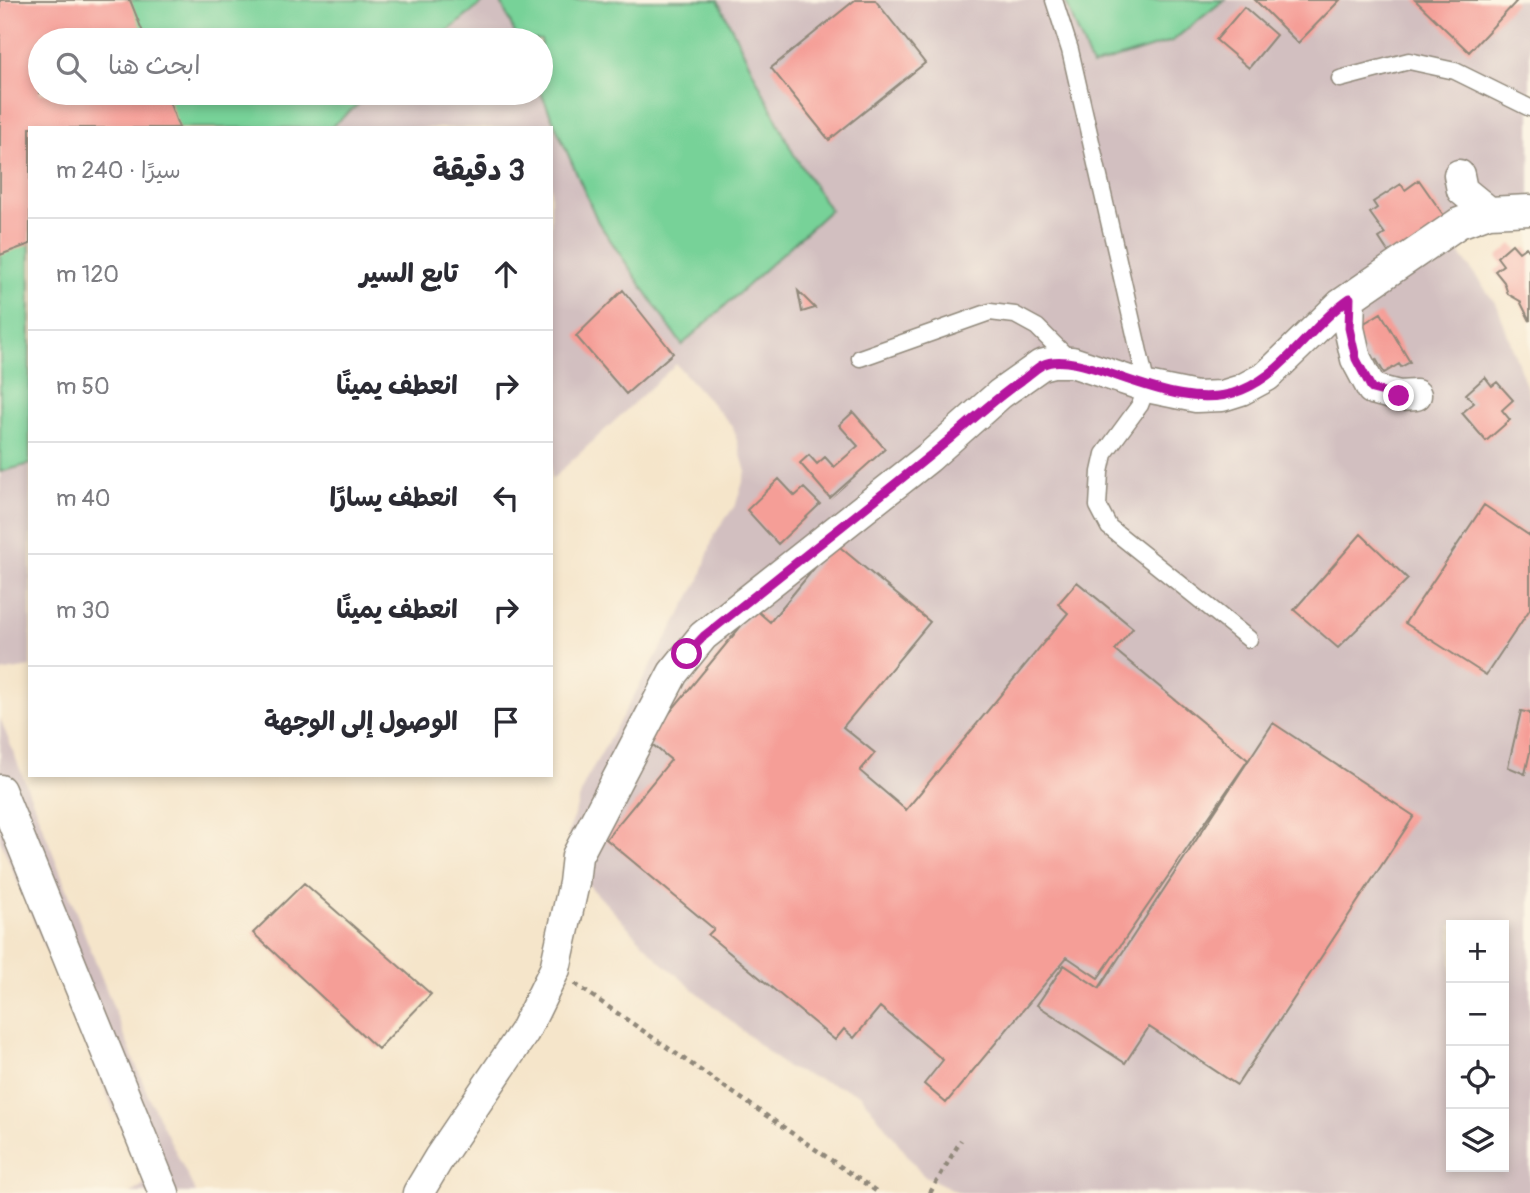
<!DOCTYPE html>
<html lang="ar">
<meta charset="utf-8">
<style>
body{margin:0;font-family:Pangolin,"Playpen Sans Arabic",sans-serif;background:#f2f2f3;color:#2b2b33;direction:rtl}
.controls{position:absolute;right:21px;bottom:21px;display:grid;overflow:hidden;border-radius:0px;box-shadow:0 4px 10px #0003}
.controls button{width:63px;height:63px;display:grid;place-items:center;padding:0;border:0;border-bottom:2px solid #e1e1e2;background:#fff;color:#2b2b33;font:35px sans-serif}
.stop{position:absolute;width:21px;height:21px;margin:-16px;border:5px solid #b5179e;border-radius:50%;background:#fff}
.stop.end{background:#b5179e;border-color:#fff;box-shadow:0 2px 7px #0008}
.list{margin:0;padding:0;list-style:none}
h2{display:flex;justify-content:space-between;align-items:center;height:91px;margin:0;padding:0 28px;font-size:30px}
h2 small{font-size:23px;font-weight:400;color:#7c7c81}
.list li{display:grid;grid-template-columns:46px 1fr auto;gap:21px;align-items:center;box-sizing:border-box;height:112px;padding:0 28px;border-top:2px solid #e1e1e2}
.list b{display:block;font-size:26px;white-space:nowrap}
.list em{font-size:23px;font-style:normal;color:#7c7c81}
.icon{flex:none;width:38px;height:38px;fill:none;stroke:currentColor;stroke-width:2;stroke-linecap:round;stroke-linejoin:round}
.map{position:relative;flex:none;width:1530px;height:1193px;overflow:hidden;direction:ltr}
.search{position:absolute;background:#fff;box-shadow:0 4px 10px #0003;left:28px;top:28px;width:525px;height:77px;display:flex;align-items:center;gap:18px;box-sizing:border-box;padding:0 24px;border-radius:38px;color:#7c7c81;font-size:26px}
.panel{position:absolute;background:#fff;box-shadow:0 4px 10px #0003;left:28px;top:126px;width:525px;height:651px;border-radius:0px;direction:rtl}
.map>svg:first-child{display:block}
</style>
<div class="map">
<svg width="1530" height="1193" viewBox="0 0 1530 1193">
<rect width="100%" height="100%" fill="#fcf5e5"/>
<filter id="ink" filterUnits="userSpaceOnUse"><feTurbulence type="fractalNoise" baseFrequency=".0143" numOctaves="2"/><feDisplacementMap in="SourceGraphic" scale="14" xChannelSelector="R" yChannelSelector="G"/><feConvolveMatrix kernelMatrix="1 2 1 2 8 2 1 2 1" color-interpolation-filters="sRGB"/></filter>
<filter id="wash" filterUnits="userSpaceOnUse"><feTurbulence type="fractalNoise" baseFrequency=".00686" numOctaves="4" result="noise"/><feDisplacementMap in="SourceGraphic" scale="28" xChannelSelector="R" yChannelSelector="G"/><feGaussianBlur stdDeviation="1.57" result="paint"/><feColorMatrix in="noise" values="0 0 0 0 0 0 0 0 0 0 0 0 0 0 0 0 0 1.4 0 .05"/><feComposite in="paint" operator="in"/></filter>
<g filter="url(#wash)">
<rect width="100%" height="100%" fill="#f5e5ca"/>
<path fill="#d2bfc0" fill-rule="evenodd" d="M486 0H500L518 40H437Z
M718 0H1065L1092 66 1172 41 1224 0H1530V214L1451 241 1498 307 1530 397V1193H960L923 1175 860 1094 787 1068 659 960 582 878 568 833 585 782 700 579 714 535 736 504 746 472 733 427 676 364 551 480V128H330L372 93H541L598 222 829 210 793 153ZM1451 925H1504V1167H1451Z
M30 464V667L0 672V472Z
M0 718 148 1096 196 1193H131L145 1184 0 840Z"/>
<path fill="#77d298" stroke="#517e62" stroke-width="2" d="M127 0H486L437 40H140Z
M500 0H718L793 153 830 210 682 345 598 222 541 93V40H518Z
M1065 0H1224L1172 41 1092 66Z
M157 93H372L330 128H169Z
M30 242V464L0 472V250Z"/>
<g id="blocks">
<path fill="#f59e97" d="M0 0H130L146 40H40V93H166L179 128H30V244L0 255Z
M855 0H875L925 63 829 140 771 68Z
M1255 0H1340L1298 43Z
M1415 0H1513L1516 2 1469 52Z
M1244 7 1276 35 1249 68 1216 40Z
M1419 180 1449 223 1394 261 1379 238 1385 234 1370 213 1377 208 1373 202 1401 184 1405 190Z
M1512 244 1519 252 1526 247 1530 252V321L1520 301 1508 294 1504 282 1495 271 1503 265 1497 257Z
M623 290 673 353 626 394 576 336Z
M798 291 815 308 802 312Z
M1381 313 1410 362 1401 367 1399 364 1384 373 1376 359 1372 362 1353 330Z
M1485 377 1492 386 1497 382 1513 400 1502 410 1510 420 1486 441 1462 413 1474 403 1466 394Z
M853 412 885 449 830 498 800 463 809 455 817 464 825 457 834 467 858 446 839 425Z
M779 479 795 496 804 488 820 504 778 544 747 510Z
M1484 505 1530 536V609L1486 675 1405 623Z
M1361 534 1408 579 1338 648 1294 610Z
M835 543 930 622 843 727 875 753 860 771 906 810 1068 613 1058 604 1077 582 1133 628 1115 650 1248 760 1098 978 1067 957 946 1103 924 1084 943 1060 880 1007 854 1038 844 1029 835 1040 708 935 714 929 606 839 671 760 647 740 755 609 770 622Z
M1521 711 1530 713V752L1525 774 1508 767Z
M1273 723 1414 816 1237 1085 1149 1027 1125 1063 1037 1005 1064 965 1099 988Z
M304 883 431 994 378 1049 253 933Z"/>
</g>
</g>
<g filter="url(#ink)">
<use href="#blocks" fill-opacity="0" stroke="#90887a" stroke-width="2"/>
<g fill="none" stroke-linecap="round" stroke-linejoin="round">
<g stroke="#90887a" stroke-width="19">
<path id="lane" d="M1054 0 1070 50 1147 387 1140 405 1104 454 1100 472 1098 506 1109 527 1249 639
M1340 79 1409 61 1455 71 1530 108
M860 358 990 312 1015 315 1037 327 1071 361"/>
</g>
<g stroke="#90887a" stroke-width="33">
<path id="street" d="M1459 175 1462 190 1489 212
M1350 298 1349 328 1356 359 1372 389 1399 396 1416 395
M0 790 164 1193
M418 1193 439 1158 524 1032 535 1010 555 969 574 883 577 856 673 673 703 636 928 458 1000 394 1041 365 1053 362H1072L1147 387 1196 397 1222 396 1241 390 1267 376 1341 304 1459 223 1489 212 1530 210"/>
</g>
<path stroke="#90887a" stroke-width="4.5" stroke-dasharray="5 5" stroke-linecap="butt" d="M575 984 879 1193
M930 1193 961 1140"/>
<use href="#lane" stroke="#fff" stroke-width="16"/>
<use href="#street" stroke="#fff" stroke-width="30"/>
</g>
</g>
<g fill="none" stroke-linecap="round" stroke-linejoin="round" filter="url(#ink)">
<path stroke="#b5179e" stroke-width="9" d="M687 654 704 636C778 577 853 518 927 458 959 433 987 404 1021 381 1028 376 1035 369 1042 365 1082 345 1173 419 1242 390 1286 372 1311 325 1350 298L1349 328 1356 359 1372 389 1399 396"/>
</g>
</svg>
<div class="controls">
<button>+</button>
<button>−</button>
<button><svg class="icon" aria-label="locate" viewBox="0 0 24 24"><circle cx="12" cy="12" r="6"/><path d="M12 2v4M12 18v4M2 12h4M18 12h4"/></svg></button>
<button><svg class="icon" aria-label="layers" viewBox="0 0 24 24"><path d="M12 4l9 5-9 5-9-5zM3 14l9 5 9-5"/></svg></button>
</div>
<div class="stop" style="left:687px;top:654px"></div>
<div class="stop end" style="left:1399px;top:396px"></div>
<div class="search"><svg class="icon" aria-label="search" viewBox="0 0 24 24"><circle cx="10" cy="10" r="6"/><path d="M15 15l6 6"/></svg>ابحث هنا</div>
<section class="panel">
<h2>3 دقيقة<small>سيرًا · 240 m</small></h2>
<ul class="list">
<li><svg class="icon" aria-label="ahead" viewBox="0 0 24 24"><path d="M12 20V5M6 11l6-6 6 6"/></svg><div><b>تابع السير</b></div><em>120 m</em></li>
<li><svg class="icon" aria-label="right" viewBox="0 0 24 24"><path d="M7 20v-9h11M14 6l5 5-5 5"/></svg><div><b>انعطف يمينًا</b></div><em>50 m</em></li>
<li><svg class="icon" aria-label="left" viewBox="0 0 24 24"><path d="M17 20v-9H6M10 6l-5 5 5 5"/></svg><div><b>انعطف يسارًا</b></div><em>40 m</em></li>
<li><svg class="icon" aria-label="right" viewBox="0 0 24 24"><path d="M7 20v-9h11M14 6l5 5-5 5"/></svg><div><b>انعطف يمينًا</b></div><em>30 m</em></li>
<li><svg class="icon" aria-label="arrive" viewBox="0 0 24 24"><path d="M6 21V4h12l-3 4 3 4H6"/></svg><div><b>الوصول إلى الوجهة</b></div></li>
</ul>
</section>
</div>
